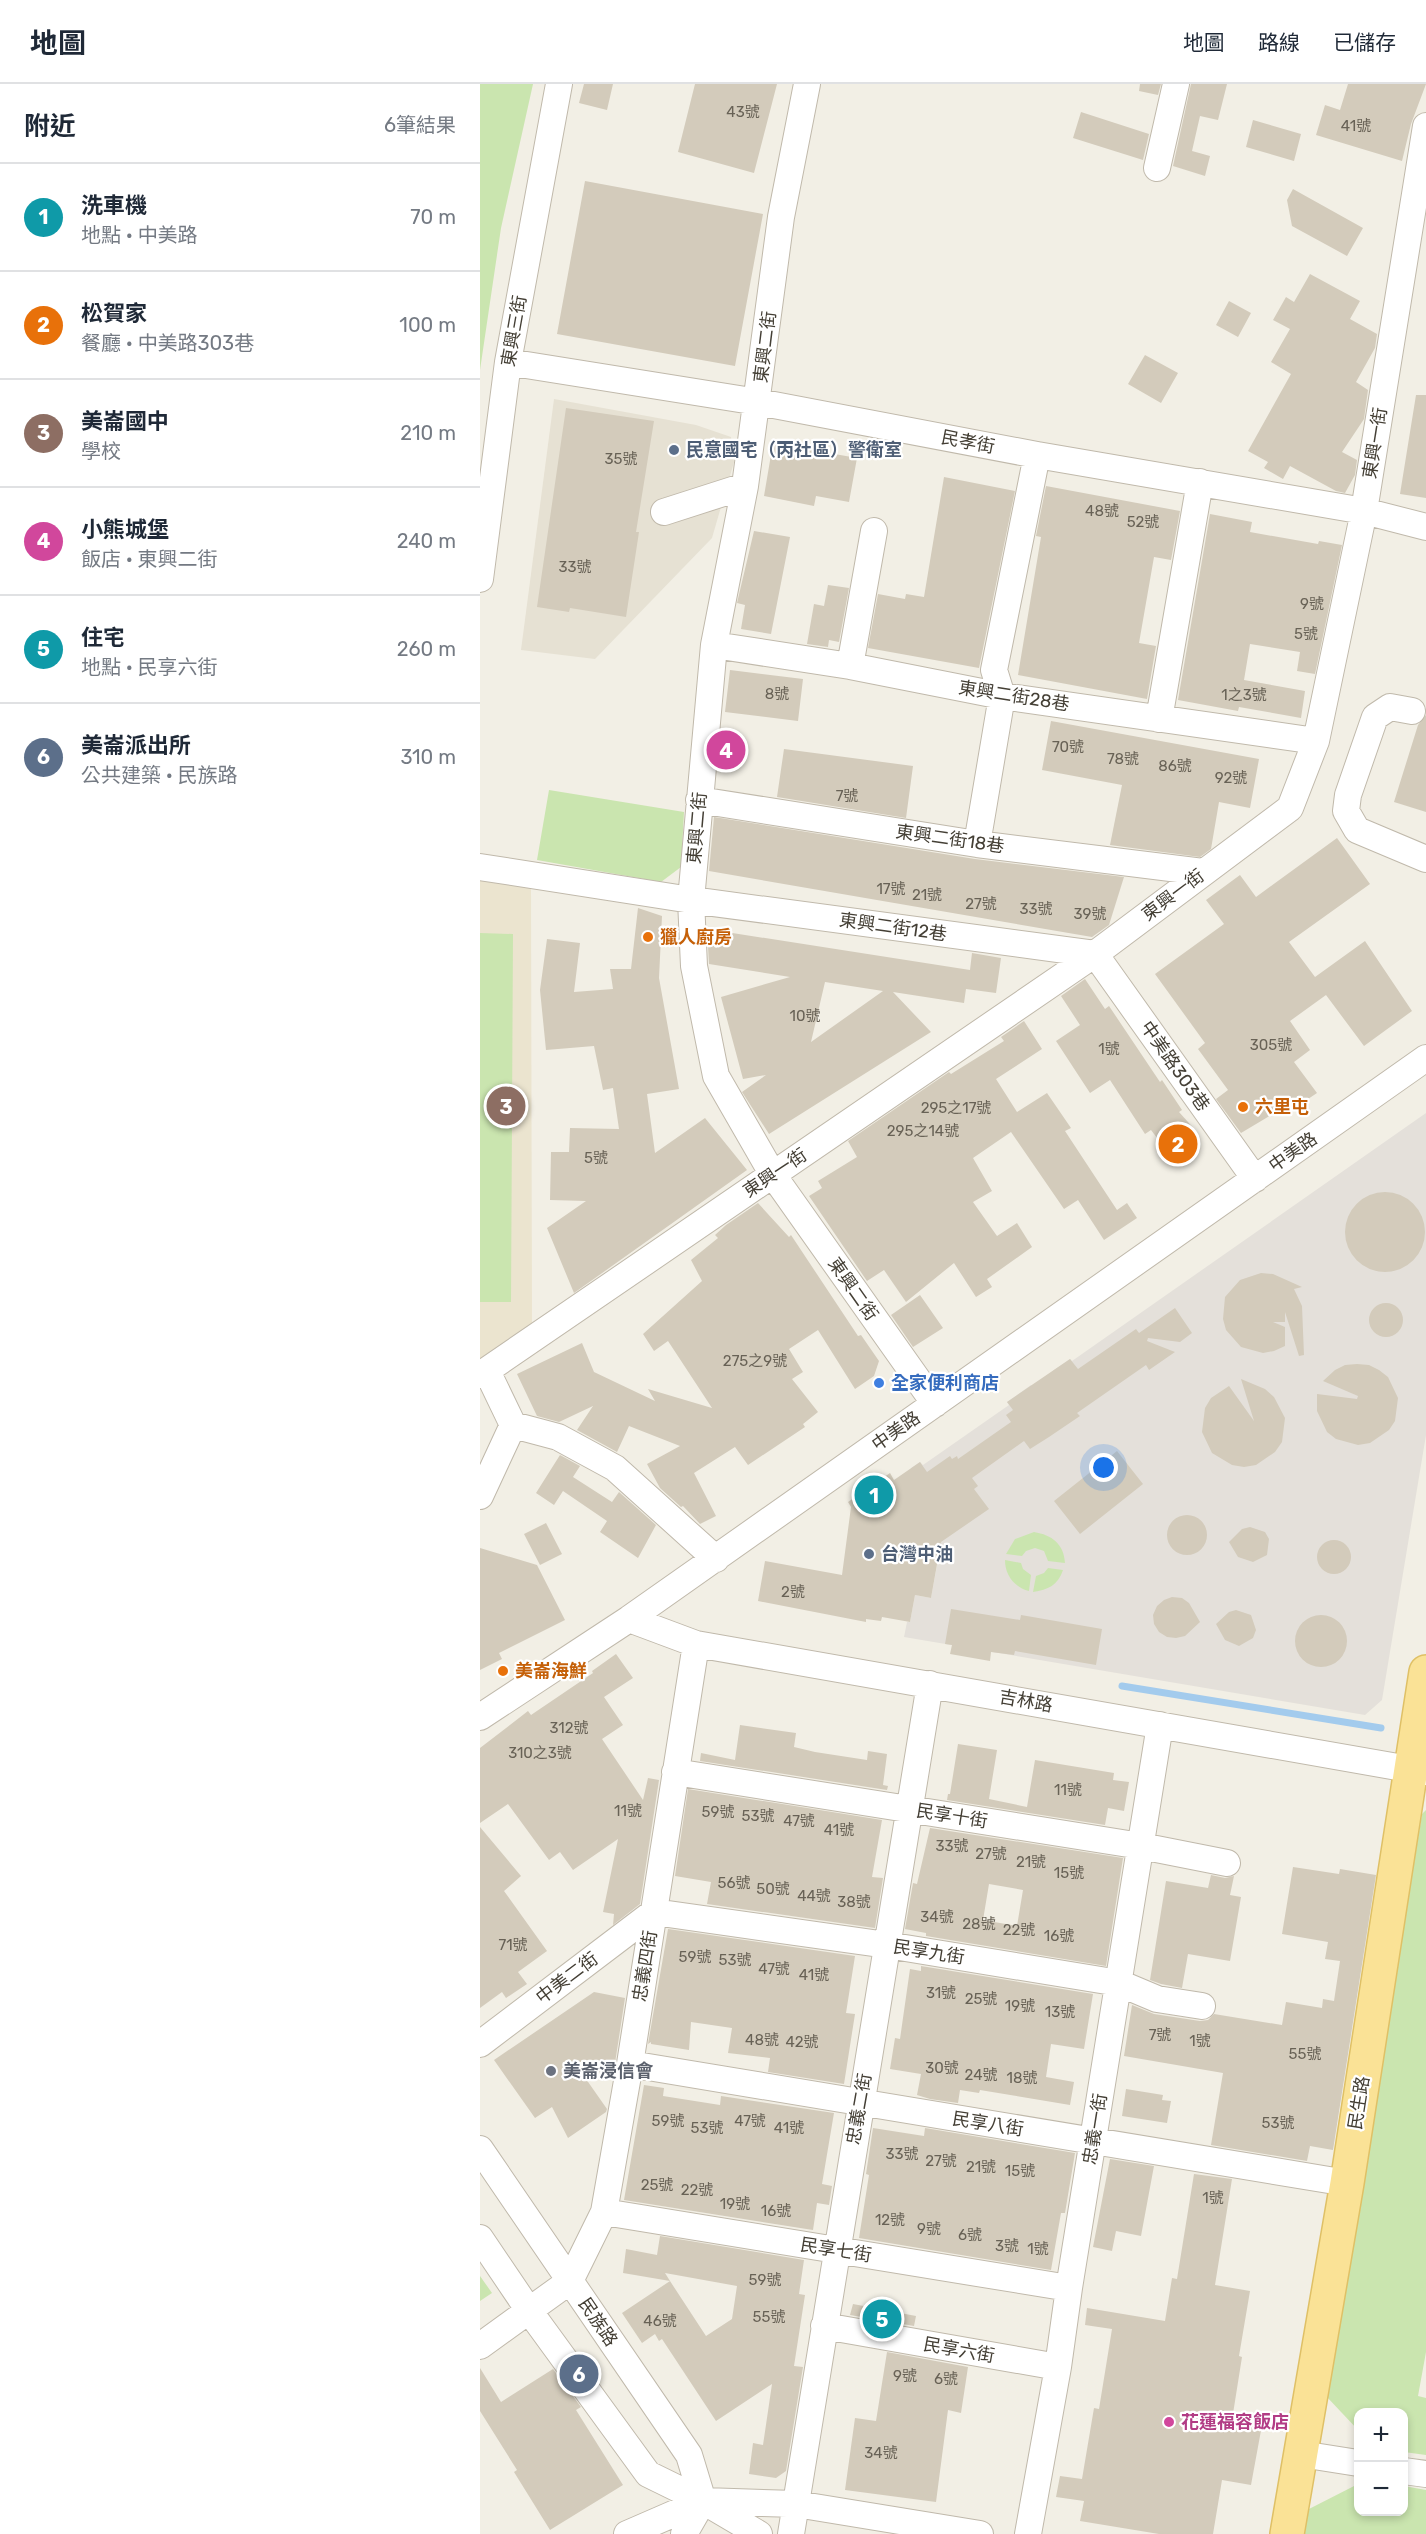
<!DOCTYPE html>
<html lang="zh-TW">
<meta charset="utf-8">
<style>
body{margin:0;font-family:Rubik,"Noto Sans TC",sans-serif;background:#f2f2f3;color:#1f2937}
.controls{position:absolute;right:18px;bottom:18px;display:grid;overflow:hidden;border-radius:12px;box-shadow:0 3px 9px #0003}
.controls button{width:54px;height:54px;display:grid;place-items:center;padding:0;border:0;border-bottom:2px solid #e0e1e3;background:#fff;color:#1f2937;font:30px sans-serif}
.you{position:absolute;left:624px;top:1384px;width:21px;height:21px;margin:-15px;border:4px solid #fff;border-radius:50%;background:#1a73e8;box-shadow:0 0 0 9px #1a73e833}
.badge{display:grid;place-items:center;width:39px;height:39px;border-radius:50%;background:#f2461c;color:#fff;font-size:20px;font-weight:700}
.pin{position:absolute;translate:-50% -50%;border:3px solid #fff;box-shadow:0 2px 6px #0006}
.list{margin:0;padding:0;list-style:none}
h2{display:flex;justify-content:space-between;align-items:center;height:78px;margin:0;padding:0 24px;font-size:26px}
h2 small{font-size:20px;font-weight:400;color:#747a83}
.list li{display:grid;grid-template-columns:39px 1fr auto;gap:18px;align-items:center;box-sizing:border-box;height:108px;padding:0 24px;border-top:2px solid #e0e1e3}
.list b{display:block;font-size:22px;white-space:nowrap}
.list p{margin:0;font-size:20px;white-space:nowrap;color:#747a83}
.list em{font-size:20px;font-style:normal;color:#747a83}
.map{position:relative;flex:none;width:946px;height:2450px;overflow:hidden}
header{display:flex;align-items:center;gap:36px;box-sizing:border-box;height:84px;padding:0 30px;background:#fff;border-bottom:2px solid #e0e1e3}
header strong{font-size:28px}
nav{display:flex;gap:33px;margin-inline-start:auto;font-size:21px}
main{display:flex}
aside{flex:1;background:#fff}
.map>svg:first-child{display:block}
</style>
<header>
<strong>地圖</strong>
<nav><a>地圖</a><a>路線</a><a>已儲存</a></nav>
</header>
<main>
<aside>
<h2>附近<small>6筆結果</small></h2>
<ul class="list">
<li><span class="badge" style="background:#0f9aa8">1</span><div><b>洗車機</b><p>地點 · 中美路</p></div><em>70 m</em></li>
<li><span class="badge" style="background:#e8710a">2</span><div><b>松賀家</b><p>餐廳 · 中美路303巷</p></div><em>100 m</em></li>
<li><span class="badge" style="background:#8d6e63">3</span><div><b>美崙國中</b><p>學校</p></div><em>210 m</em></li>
<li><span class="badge" style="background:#d1479c">4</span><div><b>小熊城堡</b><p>飯店 · 東興二街</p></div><em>240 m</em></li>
<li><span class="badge" style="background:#0f9aa8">5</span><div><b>住宅</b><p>地點 · 民享六街</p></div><em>260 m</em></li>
<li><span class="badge" style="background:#5c6f8a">6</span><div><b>美崙派出所</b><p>公共建築 · 民族路</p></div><em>310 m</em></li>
</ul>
</aside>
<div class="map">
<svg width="946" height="2450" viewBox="0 0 946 2450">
<rect width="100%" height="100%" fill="#f2efe5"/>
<path fill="#e6e1d3" d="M74 315 216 341 251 353 254 378 232 454 115 575 41 566Z"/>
<path fill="#e4e0da" d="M946 1029V1351L902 1616 885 1631 424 1553 427 1538H430L435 1511 451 1514 460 1465 431 1384 440 1378 443 1381 529 1321 527 1318 551 1301 553 1304 574 1286 590 1275 592 1277Z"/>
<path fill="#ebe4cf" d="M0 789 51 797 52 1247 0 1280Z"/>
<path fill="#cae5af" d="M0 0H53L21 144 0 286Z
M69 706 204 728 201 783 181 798 57 776Z
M0 849 33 850 31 1218H0Z
M554 1448C572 1451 584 1460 585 1479L568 1477 564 1467 555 1464 546 1467 542 1472 526 1470 535 1455Z
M525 1476 541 1479 543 1485 551 1491 549 1507C534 1503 525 1491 525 1476Z
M568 1484 583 1486C578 1501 568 1506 553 1508L556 1492 564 1489Z
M946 1726V2268L938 2312 946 2314V2371L924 2368V2328H878V2346L846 2312 942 1730Z
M0 2192 12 2209 0 2217Z
M878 2400V2428H924V2402L946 2406V2450H824L829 2425Z"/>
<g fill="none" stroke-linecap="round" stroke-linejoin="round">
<path stroke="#a3cbed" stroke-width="7" d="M642 1602 901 1644"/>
</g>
<path fill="#d3cbbb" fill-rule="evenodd" d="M104 0H133L127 26 99 19Z
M215 0H297L274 89 198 68Z
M660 0H681L678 11 659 7Z
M711 0H747L738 36 720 32 712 67 730 72 725 92 693 82Z
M868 0H946L931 40 922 77 836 51 845 21 860 26Z
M601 28 669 50 663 76 593 54Z
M773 36 821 50 814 77 766 63Z
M105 97 283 130 255 282 77 250Z
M813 105 883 144 867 172 812 142 807 116Z
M830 190 880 217 870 235 897 250 895 264 876 298 888 306 884 335 862 368 877 376 875 391 865 409 856 407 810 382 803 395 784 384 788 378 768 367 811 290 791 278 810 245 793 236 806 213 814 218Z
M749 217 771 229 758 253 736 241Z
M665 271 698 289 681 319 648 300Z
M936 311H946V414L920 410Z
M86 324 174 337 156 448H159L146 533 90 524 89 528 57 523Z
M293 359 377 374 369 418 336 412 334 422 284 412Z
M464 393 535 407 499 584 388 564 398 510 425 515 426 510 444 513Z
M566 402 700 427 691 476 674 473 659 559 676 562 667 615 538 591 561 453 556 452Z
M730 430 772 438 770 448 838 460 839 457 862 461 835 590 817 587 820 568 770 560 764 596 825 607 821 634 759 623 758 627 698 616Z
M274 447 310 453 291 550 261 545 265 521 257 519Z
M348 501 369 504 359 558 349 556 348 563 327 560 334 520 344 522Z
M250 586 323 595 318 637 245 628Z
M946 631V728L914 718 938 641Z
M571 637 779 675 770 724 739 718 731 765 720 773 630 761 642 701 562 686Z
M304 665 433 682 426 734 297 713Z
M234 733 495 775 644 793 629 841 612 853 229 787Z
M857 754 890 800 809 858 835 893 885 857 932 927 884 962 846 911 810 937 830 966 814 978 837 1009 819 1021 816 1016 761 1049 736 1015 748 1006 718 965 725 959 675 890 744 840 726 816 760 791 776 813Z
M158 824 182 832 179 894 199 1005 167 1010 175 1069 225 1034 267 1086 94 1209 67 1144 106 1117 70 1116 71 1068H89L90 1044 139 1045 133 1004 123 1006 114 962 66 966 60 906 67 855 100 859 94 908 133 905 130 885H151Z
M227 845 490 886 492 869 521 874 516 909 486 905 484 919 413 908 451 948 289 1050 262 1008 286 991 263 995 241 913 310 893 229 880ZM345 898 403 907 331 958Z
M605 895 625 925 629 922 680 998 682 996 702 1026 699 1028 717 1048 714 1064 696 1079 671 1046 665 1050 630 996 610 1009 576 957 600 941 581 912Z
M544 937 562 965 516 995 537 1028 567 1009 591 1044 585 1047 637 1126 647 1119 657 1134 624 1156 598 1116 584 1125 531 1048 493 1074 512 1107 493 1118 517 1152 537 1139 552 1163 507 1195 512 1203 496 1213 474 1179 426 1218 404 1186 387 1197 329 1112 342 1104 338 1097 377 1073 368 1057 469 988 471 990 524 957 521 953Z
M865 1148a40 40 0 1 1 80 0a40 40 0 1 1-80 0Z
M278 1119 309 1153 311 1151 378 1252 381 1251 399 1277 394 1292 375 1305 338 1246 309 1265 323 1288 312 1295 338 1328 323 1340 325 1343 268 1381 255 1363 214 1389 236 1432 220 1440 203 1422 201 1423 180 1404 167 1380 200 1362 149 1342 137 1368 97 1346 113 1322 79 1338 57 1332 37 1290 102 1259 114 1288 175 1317 168 1305 232 1324 188 1257 174 1267 163 1250 222 1197 211 1176 238 1154 235 1151 246 1141Z
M781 1189 793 1190 822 1203 814 1205 822 1222 824 1271 819 1272 805 1228V1238H793L805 1243V1262L794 1267 783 1269 761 1263 746 1246 743 1235 745 1213 760 1196Z
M440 1211 463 1244 433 1263 411 1231Z
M889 1236a17 17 0 1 1 34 0a17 17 0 1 1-34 0Z
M695 1224 712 1249 700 1258 668 1254 667 1257 695 1268 669 1286 666 1281 597 1329 600 1332 569 1353 550 1365 544 1357 492 1394 498 1402 494 1405 509 1425 461 1458 451 1514 435 1511 430 1538 402 1533 401 1537 386 1535V1538L278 1517 285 1477 362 1491 371 1423 368 1418 410 1389 414 1396 440 1378 447 1388 470 1372 472 1375 477 1372 478 1375 531 1338 526 1331 533 1326 527 1318 590 1275 598 1285 656 1245 659 1249Z
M877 1280 889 1281 899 1286 908 1293 918 1314 915 1337 909 1346 890 1359 878 1361 856 1355 847 1348 837 1327V1310L877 1315 878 1312 843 1297 855 1286 865 1281Z
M761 1295 785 1305 794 1313 805 1334 802 1358 795 1368 776 1381 764 1383 752 1381 732 1369 722 1348 725 1324 731 1314 749 1302 774 1337Z
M637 1367 663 1400 600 1450 574 1417Z
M80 1371 100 1382 93 1393 132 1418 139 1408 176 1441 158 1474 120 1448 127 1437 83 1407 74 1421 56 1409Z
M687 1451a20 20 0 1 1 40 0a20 20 0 1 1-40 0Z
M66 1439 82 1470 60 1481 44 1450Z
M770 1443 785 1448 789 1455 787 1471 773 1478 758 1473 749 1458 762 1445Z
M837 1473a17 17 0 1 1 34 0a17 17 0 1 1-34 0Z
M0 1464 57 1481 85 1536 19 1569 22 1575 0 1586Z
M692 1513 702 1514 709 1519 720 1538 705 1552 696 1554 687 1553 679 1548 674 1540 673 1531 677 1522 684 1516Z
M471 1525 540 1536 541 1531 622 1545 616 1581 535 1567 534 1571 511 1568 510 1577 470 1570 472 1561 465 1560Z
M756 1526 771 1531 776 1546 773 1554 759 1562 745 1556 736 1540 749 1528Z
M815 1557a26 26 0 1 1 52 0a26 26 0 1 1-52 0Z
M136 1570 153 1594 124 1613 143 1641 122 1655 163 1716 168 1694 179 1696 160 1820 133 1841 134 1830 123 1828 138 1755 93 1786 80 1768 69 1776 28 1720 0 1739V1664L48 1627 51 1631 113 1589 112 1587Z
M260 1641 316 1649 314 1663 335 1668 387 1676 388 1667 407 1670 403 1701 408 1702 407 1706 220 1677 221 1669 255 1676Z
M478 1660 517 1666 509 1715 547 1723 555 1676 634 1689 633 1696 649 1698 644 1727 628 1724 625 1741 467 1716 468 1710H470Z
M208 1705 402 1736 392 1793 403 1794 395 1844 227 1820 231 1798 195 1792Z
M0 1743 41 1792 24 1807 67 1867 38 1888 47 1900 26 1914 22 1908 0 1924Z
M450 1744 643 1774 626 1882 446 1852V1849L425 1845 433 1799 437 1800ZM509 1800 543 1806 537 1842 503 1836Z
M813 1783 859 1790 860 1785 896 1791 853 2066 830 2062 827 2077 731 2061 743 1989 644 1972 652 1921 674 1930 720 1937 728 1936 734 1930 802 1941 806 1918 842 1924 843 1915 854 1917 860 1877 845 1875 848 1858 802 1850Z
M731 1791 745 1794 754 1792 750 1811 761 1813 750 1877 708 1870 702 1904 681 1900 670 1896 686 1797 728 1804Z
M188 1845 375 1872 366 1929 375 1930 364 2000 288 1988 290 1974 248 1969 252 1944 211 1938 209 1966 171 1960V1958L168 1960Z
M441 1882 613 1910 604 1965 571 1960 566 1993 594 1998 590 2021 500 2006 499 2009 480 2006 478 2019 450 2015 437 2011 441 1990 410 1985 415 1954 420 1955 430 1885 441 1887Z
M114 1908 145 1914 135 1979 106 1995 127 2025 126 2028 88 2054 72 2023 55 2034 14 1976Z
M164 2001 184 2004 183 2012 240 2021 241 2012 354 2029 342 2100 352 2102 349 2121 337 2119 333 2146 144 2116Z
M646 2005 683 2011 682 2016 691 2017 687 2039 642 2032Z
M393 2044 444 2052 445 2044 595 2069 585 2129H581L571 2186 379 2154 389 2091 386 2090Z
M630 2075 674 2082 661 2152 636 2147 632 2167 613 2163Z
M714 2090 752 2095 735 2201 770 2207 759 2272 762 2273 752 2336 782 2341 771 2401 742 2396 733 2450H679L600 2437 604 2417 576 2413 580 2392 602 2395 614 2324 619 2325 632 2245 605 2241 607 2224 685 2237 692 2194 697 2195Z
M180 2152 324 2176 319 2210 325 2211 314 2282 323 2283 306 2387 296 2394 269 2390 273 2359 283 2361 292 2300 236 2337 182 2255 179 2257 175 2250 162 2259 142 2229 190 2197 226 2252 252 2235 257 2202 185 2189 190 2197 143 2189 146 2165 177 2171Z
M373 2220 436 2232 434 2242 370 2231Z
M407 2268 488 2283 481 2329 468 2326 456 2418 365 2406 375 2334 396 2337Z
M0 2284 21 2318 73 2285 101 2323 96 2326 143 2401 70 2446 34 2388 37 2386 0 2327Z"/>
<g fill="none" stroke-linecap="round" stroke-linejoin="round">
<g stroke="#c0b9ab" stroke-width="28">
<path id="minor" d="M327 0 301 133 265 402 234 561 211 816 214 882 236 992 293 1091 455 1320
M677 84 696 0
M28 278 278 318 557 371 884 427 946 443
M184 428 265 402
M0 495 28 278 79 0
M234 561 370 582 522 612 836 657
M370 582 394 447
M932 627 910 623 895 633 868 711 866 727 877 746 946 775
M679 635 720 398
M219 716 497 760 723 788
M497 760 522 612 514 586 557 371
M0 783 211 816 615 870 775 1095
M0 1291 615 870 810 724 836 657 884 427 946 42
M33 1341 78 1353 135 1384 236 1475
M0 1412 33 1341 7 1287
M149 1535 216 1560 946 1688
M0 1633 149 1535 946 974
M195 1688 661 1762 747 1779
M0 1960 174 1828 407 1861 639 1899 677 1915 722 1922
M150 1980 867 2099
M0 2065 209 2371 223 2417
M124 2128 589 2204
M0 2154 50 2228 168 2390 223 2417 279 2450
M344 2242 578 2283
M0 2262 90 2197 124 2128 150 1980 216 1560
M821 2370 878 2379
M924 2387 946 2390
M147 2450 223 2417 316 2420 500 2450
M204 2450 223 2417
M311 2450 450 1600
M548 2450 578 2283 589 2204 680 1641"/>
</g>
<g stroke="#dfc066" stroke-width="36">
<path id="major" d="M807 2450 867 2099 946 1588"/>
</g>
<use href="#minor" stroke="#fff" stroke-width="26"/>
<use href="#major" stroke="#fae296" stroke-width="33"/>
</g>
<g fill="#5c6f8a" stroke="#fff" stroke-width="2">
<circle cx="194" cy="366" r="6"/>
<circle cx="389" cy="1470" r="6"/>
</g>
<g fill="#e8710a" stroke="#fff" stroke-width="2">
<circle cx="168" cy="853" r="6"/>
<circle cx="763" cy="1023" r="6"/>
<circle cx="23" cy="1587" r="6"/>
</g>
<circle fill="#3f7fe0" stroke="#fff" stroke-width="2" cx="399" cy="1299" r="6"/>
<circle fill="#6b7280" stroke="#fff" stroke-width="2" cx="71" cy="1987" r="6"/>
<circle fill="#d1479c" stroke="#fff" stroke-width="2" cx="689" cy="2338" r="6"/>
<g text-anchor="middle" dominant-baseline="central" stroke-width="4.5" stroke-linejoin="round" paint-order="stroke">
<g font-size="15" fill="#686256">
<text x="263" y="28">43號</text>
<text x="876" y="42">41號</text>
<text x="141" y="375">35號</text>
<text x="622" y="427">48號</text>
<text x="663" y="438">52號</text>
<text x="95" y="483">33號</text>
<text x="832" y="520">9號</text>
<text x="826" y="550">5號</text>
<text x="297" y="610">8號</text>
<text x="764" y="611">1之3號</text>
<text x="588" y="663">70號</text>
<text x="643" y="675">78號</text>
<text x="695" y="682">86號</text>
<text x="751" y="694">92號</text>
<text x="367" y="712">7號</text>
<text x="411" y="805">17號</text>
<text x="447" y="811">21號</text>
<text x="501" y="820">27號</text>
<text x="556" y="825">33號</text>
<text x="610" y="830">39號</text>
<text x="325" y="932">10號</text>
<text x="791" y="961">305號</text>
<text x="629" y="965">1號</text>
<text x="476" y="1024">295之17號</text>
<text x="443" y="1047">295之14號</text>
<text x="116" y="1074">5號</text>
<text x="275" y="1277">275之9號</text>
<text x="313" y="1508">2號</text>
<text x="89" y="1644">312號</text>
<text x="60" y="1669">310之3號</text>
<text x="588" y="1706">11號</text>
<text x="148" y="1727">11號</text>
<text x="238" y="1728">59號</text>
<text x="278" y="1732">53號</text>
<text x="319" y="1737">47號</text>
<text x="359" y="1746">41號</text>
<text x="472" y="1762">33號</text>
<text x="511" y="1770">27號</text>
<text x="551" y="1778">21號</text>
<text x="589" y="1789">15號</text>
<text x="254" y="1799">56號</text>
<text x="293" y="1805">50號</text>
<text x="334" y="1812">44號</text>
<text x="374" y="1818">38號</text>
<text x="457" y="1833">34號</text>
<text x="499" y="1840">28號</text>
<text x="539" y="1846">22號</text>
<text x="579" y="1852">16號</text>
<text x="33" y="1861">71號</text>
<text x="215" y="1873">59號</text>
<text x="255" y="1876">53號</text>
<text x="294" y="1885">47號</text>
<text x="334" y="1891">41號</text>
<text x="461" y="1909">31號</text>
<text x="501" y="1915">25號</text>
<text x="540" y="1922">19號</text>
<text x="580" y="1928">13號</text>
<text x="680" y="1951">7號</text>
<text x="282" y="1956">48號</text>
<text x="720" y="1957">1號</text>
<text x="322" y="1958">42號</text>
<text x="825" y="1970">55號</text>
<text x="462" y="1984">30號</text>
<text x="501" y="1991">24號</text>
<text x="542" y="1994">18號</text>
<text x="188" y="2037">59號</text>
<text x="270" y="2037">47號</text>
<text x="798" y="2039">53號</text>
<text x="227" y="2044">53號</text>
<text x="309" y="2044">41號</text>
<text x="422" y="2070">33號</text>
<text x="461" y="2077">27號</text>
<text x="501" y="2083">21號</text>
<text x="540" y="2087">15號</text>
<text x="177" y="2101">25號</text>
<text x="217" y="2106">22號</text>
<text x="733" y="2114">1號</text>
<text x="255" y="2120">19號</text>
<text x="296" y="2127">16號</text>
<text x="410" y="2136">12號</text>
<text x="449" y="2145">9號</text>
<text x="490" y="2151">6號</text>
<text x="527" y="2162">3號</text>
<text x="558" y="2165">1號</text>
<text x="285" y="2196">59號</text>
<text x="289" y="2233">55號</text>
<text x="180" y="2237">46號</text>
<text x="425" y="2292">9號</text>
<text x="466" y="2295">6號</text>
<text x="401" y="2369">34號</text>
</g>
<g font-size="18" fill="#443f35" stroke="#fff">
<text transform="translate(34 247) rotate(-80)">東興三街</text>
<text transform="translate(285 263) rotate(-83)">東興二街</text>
<text transform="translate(488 358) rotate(11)">民孝街</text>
<text transform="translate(895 359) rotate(-81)">東興一街</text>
<text transform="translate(534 612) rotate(9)">東興二街28巷</text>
<text transform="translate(217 744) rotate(-85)">東興二街</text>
<text transform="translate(470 755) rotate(8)">東興二街18巷</text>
<text transform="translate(693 811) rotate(-37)">東興一街</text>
<text transform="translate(413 843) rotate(8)">東興二街12巷</text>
<text transform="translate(695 982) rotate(55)">中美路303巷</text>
<text transform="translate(813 1068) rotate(-35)">中美路</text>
<text transform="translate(295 1089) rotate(-34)">東興一街</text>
<text transform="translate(373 1205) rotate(55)">東興二街</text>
<text transform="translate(416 1347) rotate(-35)">中美路</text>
<text transform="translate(546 1617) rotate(10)">吉林路</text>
<text transform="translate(472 1732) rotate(9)">民享十街</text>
<text transform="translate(449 1868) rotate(9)">民享九街</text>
<text transform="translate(165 1882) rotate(-81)">忠義四街</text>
<text transform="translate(87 1894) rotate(-37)">中美二街</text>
<text transform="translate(879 2019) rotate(-81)">民生路</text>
<text transform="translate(379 2025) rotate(-80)">忠義二街</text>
<text transform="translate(508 2040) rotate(9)">民享八街</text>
<text transform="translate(615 2045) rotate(-81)">忠義一街</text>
<text transform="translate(356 2166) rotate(9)">民享七街</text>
<text transform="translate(118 2238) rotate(56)">民族路</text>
<text transform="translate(479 2266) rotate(10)">民享六街</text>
</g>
<g font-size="18" font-weight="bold" fill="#4e5e75" stroke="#fff" text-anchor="start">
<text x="206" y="366">民意國宅（丙社區）警衛室</text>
<text x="401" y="1470">台灣中油</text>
</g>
<g font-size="18" font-weight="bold" fill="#c56008" stroke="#fff" text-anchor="start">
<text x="180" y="853">獵人廚房</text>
<text x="775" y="1023">六里屯</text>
<text x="35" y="1587">美崙海鮮</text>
</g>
<g font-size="18" font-weight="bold" fill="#366cbe" stroke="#fff" text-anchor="start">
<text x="411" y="1299">全家便利商店</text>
</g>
<g font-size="18" font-weight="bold" fill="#5b616d" stroke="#fff" text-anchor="start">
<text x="83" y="1987">美崙浸信會</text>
</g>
<g font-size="18" font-weight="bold" fill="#b23c85" stroke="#fff" text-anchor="start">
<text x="701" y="2338">花蓮福容飯店</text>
</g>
</g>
</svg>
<div class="controls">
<button>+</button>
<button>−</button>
</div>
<div class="you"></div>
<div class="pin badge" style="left:394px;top:1411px;background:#0f9aa8">1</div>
<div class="pin badge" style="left:698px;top:1060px;background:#e8710a">2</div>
<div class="pin badge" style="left:26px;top:1022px;background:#8d6e63">3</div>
<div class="pin badge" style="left:246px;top:666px;background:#d1479c">4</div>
<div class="pin badge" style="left:402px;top:2235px;background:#0f9aa8">5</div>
<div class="pin badge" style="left:99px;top:2290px;background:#5c6f8a">6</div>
</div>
</main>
